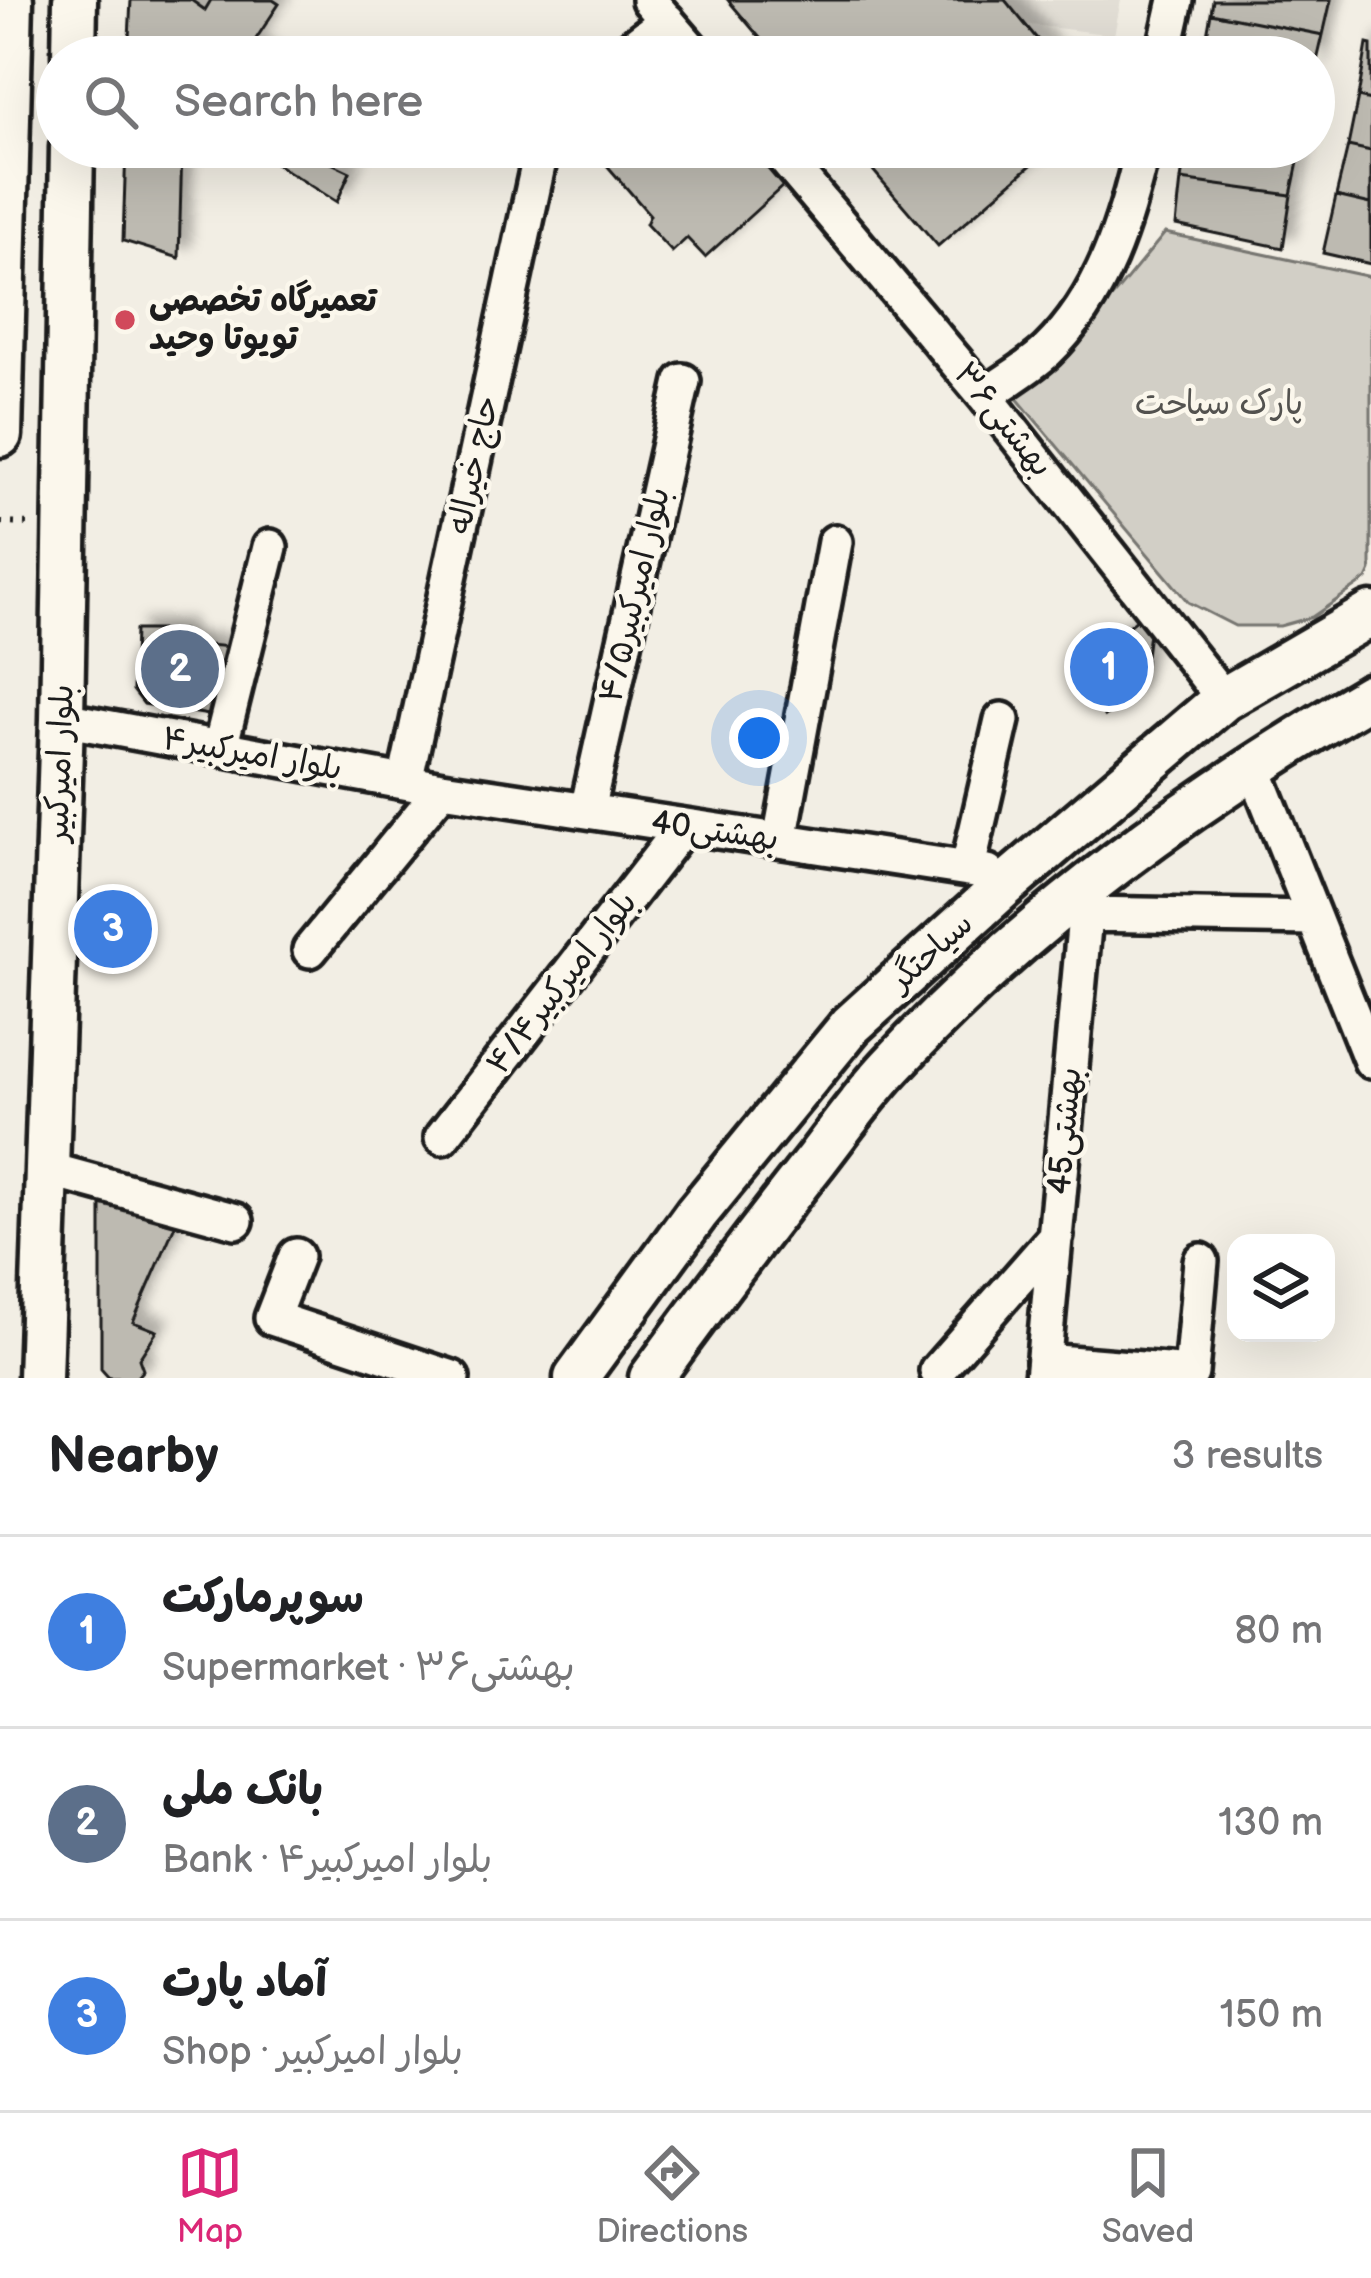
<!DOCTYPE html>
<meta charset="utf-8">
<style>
body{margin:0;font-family:"Balsamiq Sans","Playpen Sans Arabic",sans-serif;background:#f2f2f2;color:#202124}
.controls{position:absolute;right:36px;bottom:36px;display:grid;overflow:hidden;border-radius:24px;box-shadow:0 12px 48px #0002}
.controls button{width:108px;height:108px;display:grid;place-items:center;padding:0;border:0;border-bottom:3px solid #e0e0e0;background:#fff;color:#202124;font:60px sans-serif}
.you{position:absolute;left:759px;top:738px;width:42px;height:42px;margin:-30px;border:9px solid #fff;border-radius:50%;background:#1a73e8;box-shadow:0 0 0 18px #1a73e833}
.badge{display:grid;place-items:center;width:78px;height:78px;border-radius:50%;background:#db2777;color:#fff;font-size:39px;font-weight:700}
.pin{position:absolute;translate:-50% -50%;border:6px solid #fff;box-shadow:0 3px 12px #0006}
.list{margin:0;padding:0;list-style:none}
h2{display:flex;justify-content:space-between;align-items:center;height:156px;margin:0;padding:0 48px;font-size:51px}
h2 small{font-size:39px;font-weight:400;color:#757577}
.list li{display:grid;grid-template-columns:78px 1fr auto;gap:36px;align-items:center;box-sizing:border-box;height:192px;padding:0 48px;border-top:3px solid #e0e0e0}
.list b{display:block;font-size:45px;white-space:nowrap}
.list p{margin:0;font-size:39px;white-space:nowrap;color:#757577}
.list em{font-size:39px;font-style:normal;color:#757577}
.icon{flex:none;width:66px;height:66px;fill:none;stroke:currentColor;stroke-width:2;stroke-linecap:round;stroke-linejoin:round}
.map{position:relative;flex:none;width:1371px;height:1378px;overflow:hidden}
.search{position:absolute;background:#fff;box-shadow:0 12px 48px #0002;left:36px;right:36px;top:36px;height:132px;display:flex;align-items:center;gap:30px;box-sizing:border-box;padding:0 42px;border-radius:66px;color:#757577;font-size:45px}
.sheet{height:732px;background:#fff}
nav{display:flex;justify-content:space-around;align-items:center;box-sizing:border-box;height:168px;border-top:3px solid #e0e0e0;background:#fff;font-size:33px;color:#757577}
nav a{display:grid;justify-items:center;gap:6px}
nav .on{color:#db2777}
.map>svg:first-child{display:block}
</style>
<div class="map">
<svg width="1371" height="1378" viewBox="0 0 1371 1378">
<defs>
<filter id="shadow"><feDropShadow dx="11" dy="-11" stdDeviation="6" flood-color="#0004"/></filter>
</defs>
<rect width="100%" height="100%" fill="#f2eee4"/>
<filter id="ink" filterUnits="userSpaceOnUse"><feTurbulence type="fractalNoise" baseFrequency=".00833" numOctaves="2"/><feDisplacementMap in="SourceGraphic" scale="24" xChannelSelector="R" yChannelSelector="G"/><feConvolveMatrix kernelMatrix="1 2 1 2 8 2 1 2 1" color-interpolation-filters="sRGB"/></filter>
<g filter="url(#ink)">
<path fill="#e2ded5" d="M1005 0H1121L1114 35 1024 24Z"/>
<path fill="#d2cfc6" stroke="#777671" stroke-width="3" d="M1165 233 1371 277V570L1367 579 1312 617 1280 626H1235L1188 602 1015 396 1114 295Z"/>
<path fill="#bdbab1" stroke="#1c1c1c" stroke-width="3" filter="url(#shadow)" d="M131 0H191L205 10 211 0H273L279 4 252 45 269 57H128Z
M728 0H1005L1052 57H776Z
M1213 0H1331L1323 35 1211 13Z
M1211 13 1323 35 1314 74V57H1203Z
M1367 44 1371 45V100L1358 97Z
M1358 97 1371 100V151L1348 146Z
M1348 146 1371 151V204L1336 196Z
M126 147H182L179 258 123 241Z
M249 147H339L329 162 350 172 337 202Z
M591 147H749L784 185 705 257 687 238 672 252 646 224 650 215Z
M853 147H1052L938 246Z
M1186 147 1301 148 1291 195 1181 180Z
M1181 180 1291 195 1283 248 1176 225Z
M1336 196 1371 204V264L1323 253Z
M1142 615 1150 625 1145 663 1134 693 1105 716 1071 671Z
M135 630H183L184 643 232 647 215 716 144 704 133 690Z
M101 1193 179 1216 133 1322 157 1331 139 1359 143 1370 136 1378H109L101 1369Z"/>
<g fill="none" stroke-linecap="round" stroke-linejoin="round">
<g stroke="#1c1c1c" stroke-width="42">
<path id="minor" d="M649 0 698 57
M619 57 667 20
M1163 57 1176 0
M775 147 985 396 1224 699
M985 396C1005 381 1029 368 1047 351 1103 297 1126 221 1143 147
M62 719 442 789 988 872
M220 748 270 547
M1253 765 1371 1061
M405 782 542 147
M587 810 683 381
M780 840 835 542
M968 867 1002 720
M1085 914 1311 918
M310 950 442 789
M442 1137 682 828
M50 1170 236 1221
M296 1256 272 1318 452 1378
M1044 1361 1191 1373 1201 1261
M937 1371 1056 1236
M1042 1378 1088 884"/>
</g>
<g stroke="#1c1c1c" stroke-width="51">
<path id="major" d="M74 57 75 0
M0 435 11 0
M40 1378 62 719 72 147
M576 1378 696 1214 851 1025 1002 888 1224 699 1371 614
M651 1378C705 1304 759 1232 816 1160 840 1129 863 1096 890 1067 1030 916 1194 799 1371 695"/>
</g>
<path stroke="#1c1c1c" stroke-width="6" stroke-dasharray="3 9" stroke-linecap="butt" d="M0 523 32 524"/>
<use href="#minor" stroke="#fbf7ec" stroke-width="33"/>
<use href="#major" stroke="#fbf7ec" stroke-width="42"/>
</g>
</g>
<circle fill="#d1495b" stroke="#fbf7ec" stroke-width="4.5" cx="125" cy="320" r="12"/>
<g text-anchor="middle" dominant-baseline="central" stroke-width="9" stroke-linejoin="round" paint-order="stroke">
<g font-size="33" font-weight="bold" fill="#1c1c1c" stroke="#fbf7ec" text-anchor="start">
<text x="149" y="301">تعمیرگاه تخصصی<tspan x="149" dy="38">تویوتا وحید</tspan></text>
</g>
<g font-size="33" fill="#53524f" stroke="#fbf7ec">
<text x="1219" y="404">پارک سیاحت</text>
</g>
<g font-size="33" fill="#1c1c1c" stroke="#fbf7ec">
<text transform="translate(1003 420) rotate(51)">بهشتی۳۶</text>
<text transform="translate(474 465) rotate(-78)">حاج خیراله</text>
<text transform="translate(635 595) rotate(-77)">بلوار امیرکبیر۴/۵</text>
<text transform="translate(252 754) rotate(10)">۴بلوار امیرکبیر</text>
<text transform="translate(60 763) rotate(-88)">بلوار امیرکبیر</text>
<text transform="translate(715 831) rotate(8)">40بهشتی</text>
<text transform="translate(931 952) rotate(-42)">سیاحتگر</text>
<text transform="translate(562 983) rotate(-52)">بلوار امیرکبیر۴/۴</text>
<text transform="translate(1065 1131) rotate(-85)">بهشتی45</text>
</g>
</g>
</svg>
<div class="controls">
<button><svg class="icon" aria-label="layers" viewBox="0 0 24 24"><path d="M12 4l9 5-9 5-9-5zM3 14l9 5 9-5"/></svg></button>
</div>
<div class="you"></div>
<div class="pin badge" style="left:1109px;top:667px;background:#3f7fe0">1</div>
<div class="pin badge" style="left:180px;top:669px;background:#5c6f8a">2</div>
<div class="pin badge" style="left:113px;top:929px;background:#3f7fe0">3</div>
<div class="search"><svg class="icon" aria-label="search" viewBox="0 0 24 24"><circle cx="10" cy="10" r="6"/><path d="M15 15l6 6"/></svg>Search here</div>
</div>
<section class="sheet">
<h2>Nearby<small>3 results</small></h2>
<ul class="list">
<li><span class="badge" style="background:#3f7fe0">1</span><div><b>سوپرمارکت</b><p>Supermarket · بهشتی۳۶</p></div><em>80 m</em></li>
<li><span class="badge" style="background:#5c6f8a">2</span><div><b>بانک ملی</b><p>Bank · ۴بلوار امیرکبیر</p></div><em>130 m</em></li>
<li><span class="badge" style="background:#3f7fe0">3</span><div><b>آماد پارت</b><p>Shop · بلوار امیرکبیر</p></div><em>150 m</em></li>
</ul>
</section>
<nav>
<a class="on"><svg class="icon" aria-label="map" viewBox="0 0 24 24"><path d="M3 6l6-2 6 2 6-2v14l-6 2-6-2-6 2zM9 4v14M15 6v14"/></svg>Map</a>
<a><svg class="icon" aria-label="directions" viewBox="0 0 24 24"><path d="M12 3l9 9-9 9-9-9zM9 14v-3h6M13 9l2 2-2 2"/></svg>Directions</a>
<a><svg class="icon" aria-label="saved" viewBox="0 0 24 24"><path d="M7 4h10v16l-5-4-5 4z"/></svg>Saved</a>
</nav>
